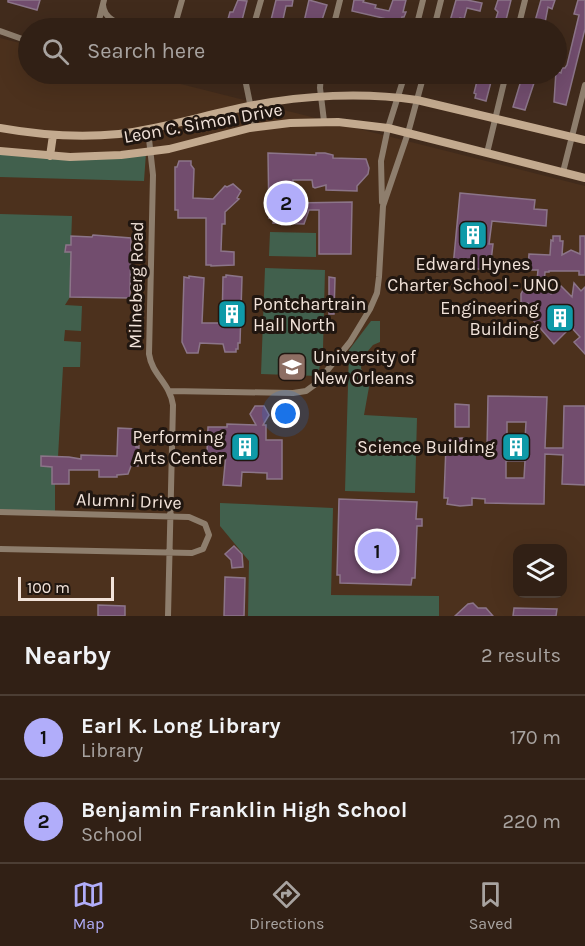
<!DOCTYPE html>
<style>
body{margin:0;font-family:Karla,sans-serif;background:#3d2d22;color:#f1f3f6}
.controls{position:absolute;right:18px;bottom:18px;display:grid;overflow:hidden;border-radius:12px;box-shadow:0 6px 24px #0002}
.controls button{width:54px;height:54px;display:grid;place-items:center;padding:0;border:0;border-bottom:2px solid #4c3e34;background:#312015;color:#f1f3f6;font:30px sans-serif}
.scale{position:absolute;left:18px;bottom:15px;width:96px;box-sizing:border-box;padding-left:6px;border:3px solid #f2e3da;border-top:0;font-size:16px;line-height:21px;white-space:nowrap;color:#f2e3da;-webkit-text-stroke:4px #201610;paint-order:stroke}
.you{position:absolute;left:286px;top:414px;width:21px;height:21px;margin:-15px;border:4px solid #fff;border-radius:50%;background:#1a73e8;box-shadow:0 0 0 9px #1a73e833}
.badge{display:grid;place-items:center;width:39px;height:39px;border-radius:50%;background:#b1adfa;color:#111;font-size:20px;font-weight:700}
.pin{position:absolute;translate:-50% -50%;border:3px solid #fff;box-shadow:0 2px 6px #0006}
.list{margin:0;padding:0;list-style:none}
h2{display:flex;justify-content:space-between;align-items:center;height:78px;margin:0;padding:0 24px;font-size:26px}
h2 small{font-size:20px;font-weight:400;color:#a8a3a0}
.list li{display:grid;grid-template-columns:39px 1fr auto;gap:18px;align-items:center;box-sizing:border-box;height:84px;padding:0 24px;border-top:2px solid #4c3e34}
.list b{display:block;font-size:22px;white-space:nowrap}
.list p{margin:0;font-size:20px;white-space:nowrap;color:#a8a3a0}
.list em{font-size:20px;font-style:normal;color:#a8a3a0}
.icon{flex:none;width:33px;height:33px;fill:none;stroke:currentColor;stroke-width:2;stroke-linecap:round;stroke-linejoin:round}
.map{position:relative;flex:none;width:585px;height:616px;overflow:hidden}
.search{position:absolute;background:#312015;box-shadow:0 6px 24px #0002;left:18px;right:18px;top:18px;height:66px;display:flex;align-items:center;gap:15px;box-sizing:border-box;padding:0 21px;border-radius:33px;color:#a8a3a0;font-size:22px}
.sheet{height:246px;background:#312015}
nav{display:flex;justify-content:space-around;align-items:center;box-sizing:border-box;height:84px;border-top:2px solid #4c3e34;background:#312015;font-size:16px;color:#a8a3a0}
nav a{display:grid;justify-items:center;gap:3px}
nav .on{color:#b1adfa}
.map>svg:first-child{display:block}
</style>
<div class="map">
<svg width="585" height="616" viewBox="0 0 585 616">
<rect width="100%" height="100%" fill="#412b1c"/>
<path fill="#4c311d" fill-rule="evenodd" d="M0 38 28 45V74H141L585 186V616H0ZM518 548H562V594H518Z"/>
<path fill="#41604d" d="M0 151 19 154 146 153 144 181 0 177Z
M0 214 72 216 71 245H66V252H71L70 297 65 305 82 306 81 331 65 330 64 341 81 342 80 367H63L58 457H41V466L52 467V483L55 484V514L0 512Z
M270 232 316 233V257L269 256Z
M265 268 325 270 323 348 318 376 261 374Z
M371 321H380V342L373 345 362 358 361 368 369 387 364 415 417 418 415 493 345 491 349 350Z
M220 503 333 508 331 595 439 596V616H248L249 561 220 526Z"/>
<path fill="#724d6e" stroke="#8c7589" stroke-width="1.5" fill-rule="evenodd" d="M8 0H40L37 10 8 2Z
M238 0 247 1 240 28 205 27 207 21 226 26 230 12H233Z
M276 0H293L292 6H286L282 24 279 23 277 28H269Z
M309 0 327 5 320 26 318 25 317 28 303 26Z
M354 0H364L363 2 376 5 375 8 389 11 393 0H406L403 12H406L404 17H402L399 28H384L387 19 352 11Z
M456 0H467L482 3 480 11 467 8 464 19 460 18 457 28H448Z
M498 0H511L504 28H493L498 12 495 9Z
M541 0H555L552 9 548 7 544 28H533Z
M578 0H585V29L566 105 554 102 556 71 561 73 562 68H565L567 65 579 15 574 14Z
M523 74H537L525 110 513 107Z
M483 76 492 78 486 101 475 98 476 94 474 93 478 77 482 78Z
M268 153 316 155V153H325L333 155V158L366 159 369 168 368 174 357 186V191L326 190V185L315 188 313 187 312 180H293V203L352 202 351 254H319V210H309L304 224 273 223 274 218H269Z
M179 161H191V165L194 169 193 198 213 199 225 186 227 187 233 184 241 191 237 198 239 199 225 212V224H222L221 251 234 252V265L211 266V265H206V218H178V210H175V167H177Z
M460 193 535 200 534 209 547 210 546 226 492 221 489 244H493L490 270 453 267Z
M93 235 131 238 130 298 70 297 71 252H65L66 245H71V236L92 237Z
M553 236H560V241H563L562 255 571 250 580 254V236H585V275H579V271H549V272H545L544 287 551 294 561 286 572 297 574 283 581 291 585 287V354L574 342 580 337 571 327 554 344 533 320 538 315 528 303H521V294L525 286 537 280 538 270H528L529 254 550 255 551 240 553 241Z
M226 275 242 277 240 343H238V349H236V352H225L223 344 200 343 198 353H187L182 342 184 277 189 278V276L204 278 202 323H222L223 277H226Z
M329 277 335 278 334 314H329Z
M488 396 547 397 545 448H563L564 406H585V485L562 484 563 455 545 454 544 504 485 503V499L472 498V505L460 506 447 504 448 498H444L446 445H449V439L462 438 474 440V446L487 447ZM507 422H526L525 440H507ZM506 461H525L524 478H506Z
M455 404 469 405V427H455Z
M255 406H264L269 415 263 425H266V440H282V479H267V473L242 472 241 486 223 485 226 454 207 453 208 427H227V424L256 425 250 414Z
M118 428 137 429 136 447 139 446 138 466H131L128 474 117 475V477H99V470H69V484H52V467L41 466V456L69 457 81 459V455L117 456Z
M339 499 417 502 416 519H422V526H417L415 578H412L411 585 340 583V575H337Z
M234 546 242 554 243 567 232 568 231 560 225 554Z
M225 577 245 578 244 616H224Z
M473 603 478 608H486L493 616H455L468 604Z
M98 605 125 606V616H98Z
M514 608 557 609 556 616H513Z"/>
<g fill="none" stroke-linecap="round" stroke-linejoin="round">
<path stroke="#8e7e6d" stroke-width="6" d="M103 5C104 20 120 24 133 28
M97 28 104 0
M174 28 182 0
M253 28 261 0
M333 28 340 0
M416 28 423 0
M434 28 441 0
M518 28 525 0
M0 31 28 41
M244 74 255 128
M297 74 319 79
M321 74 320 88 324 121
M148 130 153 175 149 354C152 375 170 383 173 405L168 616
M487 153 506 74
M563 172 585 85
M382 202 381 161 388 128 405 74
M170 391 293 393 306 391 317 383 350 342 370 309 377 293 379 277 383 206 408 133 424 74
M0 512 189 517 205 524 209 535 203 549 192 553 0 549"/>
<path stroke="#c3aa8f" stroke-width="8" d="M0 128C39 135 79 138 119 134 163 129 205 115 249 106 303 95 363 92 417 100L585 140
M0 151 70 157 121 155 169 149 250 128 290 123 338 122 388 128 585 178
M50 156 53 135"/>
</g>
<defs>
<g id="building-square" transform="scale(1.5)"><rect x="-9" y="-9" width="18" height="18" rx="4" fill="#0f9aa8" stroke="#201610"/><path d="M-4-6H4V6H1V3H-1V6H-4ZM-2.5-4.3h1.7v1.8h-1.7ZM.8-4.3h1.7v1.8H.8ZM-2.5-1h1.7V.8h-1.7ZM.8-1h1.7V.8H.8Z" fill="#fff"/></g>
<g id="university-square" transform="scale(1.5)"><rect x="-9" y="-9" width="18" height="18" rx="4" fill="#8d6e63" stroke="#201610"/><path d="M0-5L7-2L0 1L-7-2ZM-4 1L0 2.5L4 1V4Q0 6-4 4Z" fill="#fff"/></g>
</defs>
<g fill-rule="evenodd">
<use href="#building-square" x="473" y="235"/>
<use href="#building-square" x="232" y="314"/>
<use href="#building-square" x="560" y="318"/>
<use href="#university-square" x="292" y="367"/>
<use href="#building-square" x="245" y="447"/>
<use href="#building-square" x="516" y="447"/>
</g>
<g text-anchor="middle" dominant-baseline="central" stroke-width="6" stroke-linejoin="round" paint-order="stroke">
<g font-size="18" fill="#f2e3da" stroke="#201610">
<text transform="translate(203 123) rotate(-10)">Leon C. Simon Drive</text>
<text transform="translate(136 285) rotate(-89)">Milneberg Road</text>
<text transform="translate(129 501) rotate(2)">Alumni Drive</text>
</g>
<g font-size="18" fill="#f2e3da" stroke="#201610" text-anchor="end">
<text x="473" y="264" text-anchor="middle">Edward Hynes<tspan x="473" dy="21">Charter School - UNO</tspan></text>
<text x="253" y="304" text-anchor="start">Pontchartrain<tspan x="253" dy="21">Hall North</tspan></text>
<text x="539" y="308">Engineering<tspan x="539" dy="21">Building</tspan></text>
<text x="313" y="357" text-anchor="start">University of<tspan x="313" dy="21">New Orleans</tspan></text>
<text x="224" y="437">Performing<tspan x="224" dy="21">Arts Center</tspan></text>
<text x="495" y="447">Science Building</text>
</g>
</g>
</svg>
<div class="controls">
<button><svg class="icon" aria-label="layers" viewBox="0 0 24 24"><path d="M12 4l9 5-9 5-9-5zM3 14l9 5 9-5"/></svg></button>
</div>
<div class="scale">100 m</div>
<div class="you"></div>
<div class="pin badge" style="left:377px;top:551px">1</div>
<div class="pin badge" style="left:286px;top:203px">2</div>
<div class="search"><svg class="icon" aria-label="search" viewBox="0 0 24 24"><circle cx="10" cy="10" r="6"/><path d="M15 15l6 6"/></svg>Search here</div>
</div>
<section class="sheet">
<h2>Nearby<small>2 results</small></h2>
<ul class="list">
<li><span class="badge">1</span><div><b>Earl K. Long Library</b><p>Library</p></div><em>170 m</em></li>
<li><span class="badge">2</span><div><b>Benjamin Franklin High School</b><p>School</p></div><em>220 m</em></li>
</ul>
</section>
<nav>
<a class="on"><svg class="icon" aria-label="map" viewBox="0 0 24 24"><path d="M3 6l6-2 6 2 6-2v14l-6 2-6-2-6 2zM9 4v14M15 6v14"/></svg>Map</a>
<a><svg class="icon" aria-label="directions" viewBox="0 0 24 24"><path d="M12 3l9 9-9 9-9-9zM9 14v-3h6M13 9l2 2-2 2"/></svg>Directions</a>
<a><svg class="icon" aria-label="saved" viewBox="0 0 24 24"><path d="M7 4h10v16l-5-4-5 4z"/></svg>Saved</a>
</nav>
